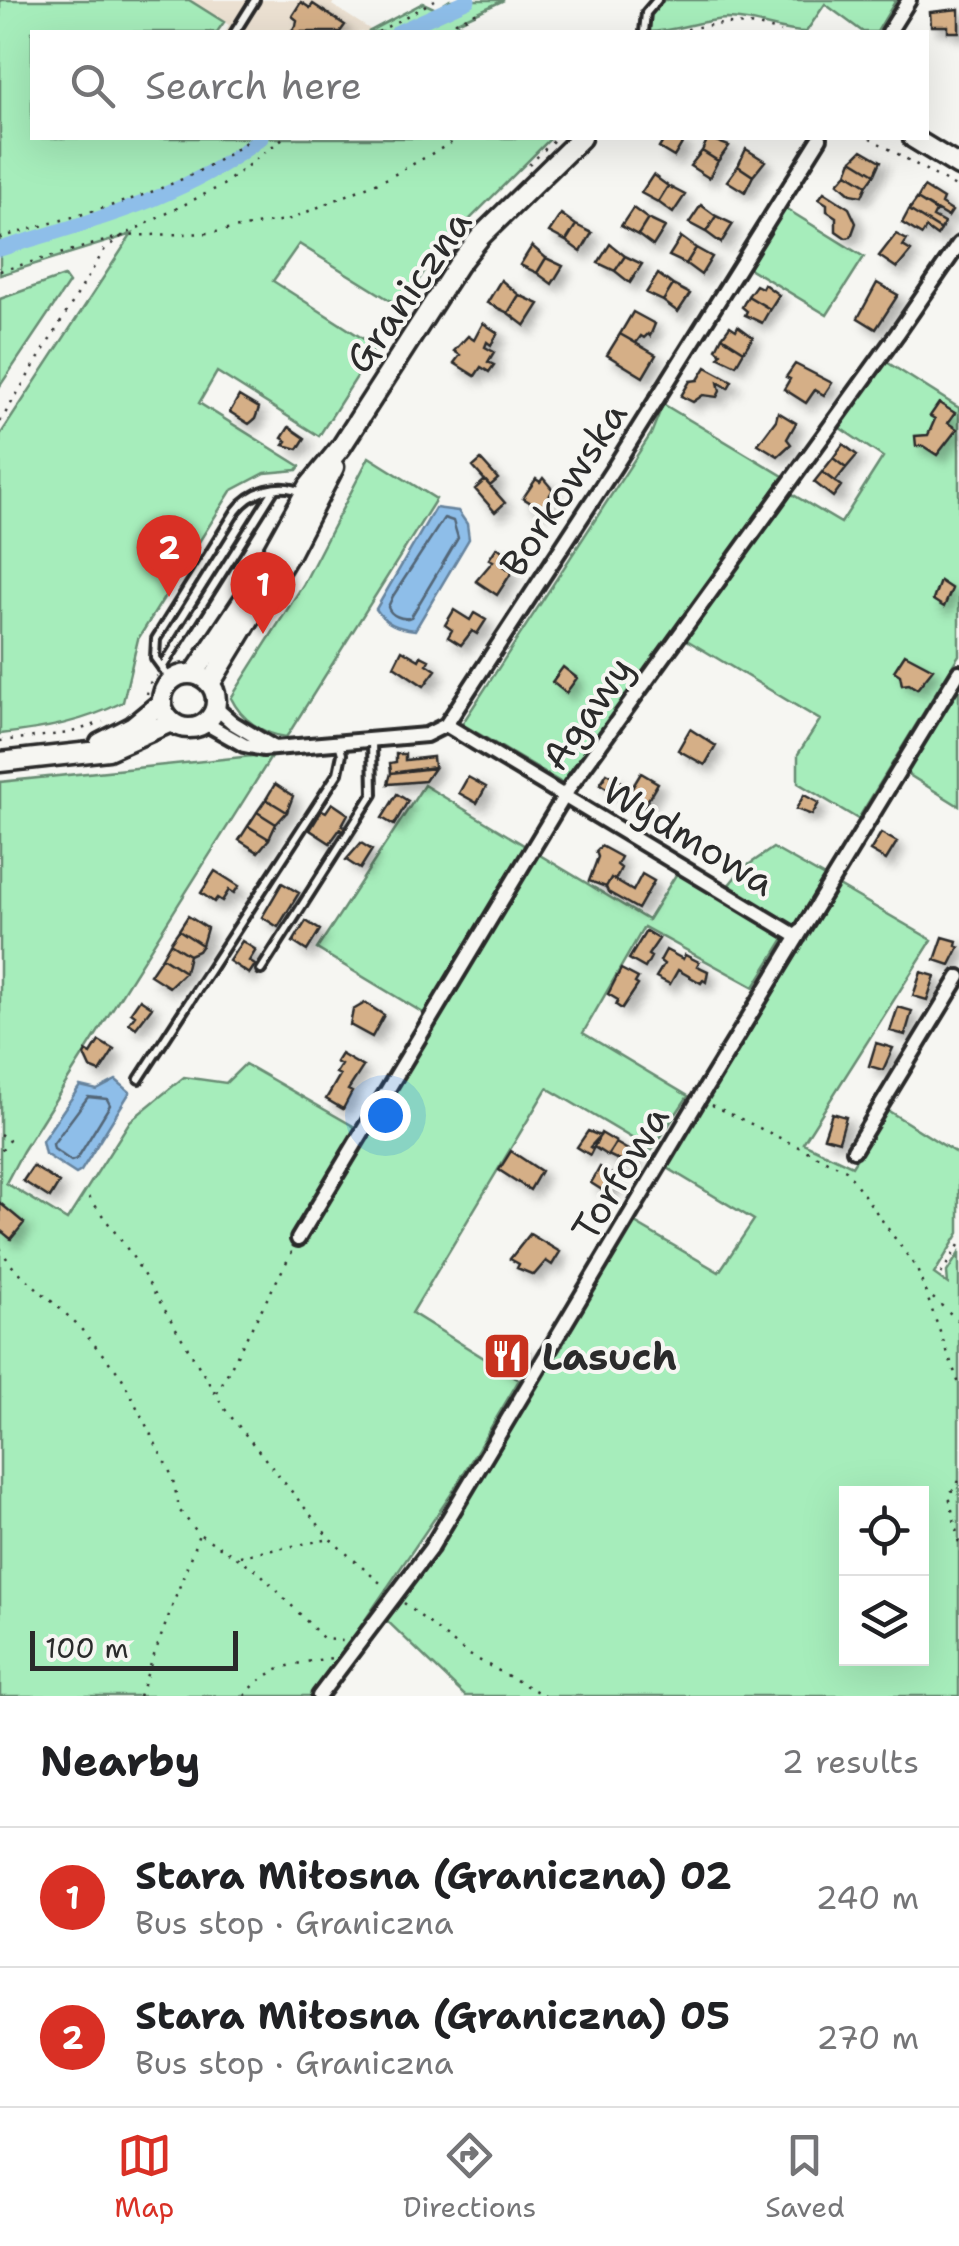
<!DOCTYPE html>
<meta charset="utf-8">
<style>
body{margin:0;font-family:"Shantell Sans",sans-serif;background:#f6f6f6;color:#202124}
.controls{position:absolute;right:30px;bottom:30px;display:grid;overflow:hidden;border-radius:0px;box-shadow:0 10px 40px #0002}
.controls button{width:90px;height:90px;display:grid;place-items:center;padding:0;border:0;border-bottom:2px solid #e0e0e0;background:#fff;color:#202124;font:50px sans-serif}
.scale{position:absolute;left:30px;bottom:25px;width:208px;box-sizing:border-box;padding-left:10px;border:5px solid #2b2b2b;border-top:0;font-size:28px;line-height:35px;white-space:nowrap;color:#2b2b2b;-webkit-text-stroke:8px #f6f6f2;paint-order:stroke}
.you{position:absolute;left:385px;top:1115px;width:35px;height:35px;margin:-25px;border:8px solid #fff;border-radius:50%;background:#1a73e8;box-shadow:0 0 0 15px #1a73e833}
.badge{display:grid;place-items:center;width:65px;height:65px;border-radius:50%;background:#d93025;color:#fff;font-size:32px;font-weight:700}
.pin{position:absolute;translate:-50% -82px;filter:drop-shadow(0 2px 5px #0008)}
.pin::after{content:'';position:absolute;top:52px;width:35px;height:30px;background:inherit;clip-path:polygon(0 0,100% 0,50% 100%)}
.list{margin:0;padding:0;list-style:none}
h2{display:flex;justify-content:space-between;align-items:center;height:130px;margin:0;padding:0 40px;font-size:42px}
h2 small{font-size:32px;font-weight:400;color:#757577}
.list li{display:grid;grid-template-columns:65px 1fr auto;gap:30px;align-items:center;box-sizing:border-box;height:140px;padding:0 40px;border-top:2px solid #e0e0e0}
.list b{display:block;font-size:38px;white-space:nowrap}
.list p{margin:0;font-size:32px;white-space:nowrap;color:#757577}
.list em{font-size:32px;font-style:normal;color:#757577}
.icon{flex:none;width:55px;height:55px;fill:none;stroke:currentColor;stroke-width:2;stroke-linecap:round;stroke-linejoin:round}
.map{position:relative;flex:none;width:959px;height:1696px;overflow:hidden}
.search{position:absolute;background:#fff;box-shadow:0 10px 40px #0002;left:30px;right:30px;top:30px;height:110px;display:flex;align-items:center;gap:25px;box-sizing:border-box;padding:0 35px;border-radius:0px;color:#757577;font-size:38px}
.sheet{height:410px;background:#fff}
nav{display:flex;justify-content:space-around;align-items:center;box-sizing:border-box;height:140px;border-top:2px solid #e0e0e0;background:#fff;font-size:28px;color:#757577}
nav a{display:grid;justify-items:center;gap:5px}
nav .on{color:#d93025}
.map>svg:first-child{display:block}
</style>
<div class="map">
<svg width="959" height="1696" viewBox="0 0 959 1696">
<defs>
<filter id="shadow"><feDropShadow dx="7" dy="7" stdDeviation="5" flood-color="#0004"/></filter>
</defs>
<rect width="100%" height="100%" fill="#f6f6f2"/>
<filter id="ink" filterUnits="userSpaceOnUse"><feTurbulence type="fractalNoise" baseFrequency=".01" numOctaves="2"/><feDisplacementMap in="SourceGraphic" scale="20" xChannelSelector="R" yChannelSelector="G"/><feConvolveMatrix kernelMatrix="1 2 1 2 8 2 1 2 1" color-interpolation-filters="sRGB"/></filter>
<g filter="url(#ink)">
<path fill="#ece1d2" d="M189 0H335L332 5 371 30 367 32H225L229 25Z"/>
<path fill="#a6edbb" stroke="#688c73" stroke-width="2.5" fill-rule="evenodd" d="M0 0H189L224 22 217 32H32V138H551L437 252 401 307 299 244 273 281 376 347 319 436 217 372 199 403 300 466 297 470 265 473 231 491 138 639 123 702C83 722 45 729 0 734V435L132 234 0 275Z
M450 0H504L457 22 472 32H368L423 3 436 9Z
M663 0H896L877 32H863L825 4 806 32C780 32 755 19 727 19 699 20 675 32 648 32L650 13Z
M785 208 864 257 827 315 749 268Z
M64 276 69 283 0 386V299Z
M885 361 959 408V655L858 819 798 783V754L820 720 685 639 790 493 841 523 883 457 837 426Z
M663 404 783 476 710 583 562 783 462 724 651 434Z
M369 457 436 499 289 733 286 737C262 734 241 719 231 698L303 585Z
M959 687V806L906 773Z
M273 754 23 1151 6 1183 67 1220 130 1121 184 1077 226 1083 245 1064 369 1135 538 854 648 920 677 873 785 937 754 987 644 927 583 1033 688 1096 652 1150 547 1088 412 1313 519 1380 452 1493 313 1696H0V782Z
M424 785 527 847 425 1014 317 949Z
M773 848 826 878 795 926 728 886 741 870Z
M839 886 932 940 803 1143 852 1166 887 1110 959 1155V1233L934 1274 948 1284 947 1272 959 1253V1696H465L383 1617 434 1554 633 1222 719 1272 754 1220 666 1167ZM846 1494H922V1658H846Z"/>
<path fill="#8ebee9" stroke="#66839d" stroke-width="2.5" d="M435 508 458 511 467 524 469 539 415 630C397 628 386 624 376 609Z
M116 1080 130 1092 81 1171 76 1174 45 1154 42 1141 80 1086 97 1090Z"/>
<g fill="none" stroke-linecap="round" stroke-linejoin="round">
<path stroke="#536677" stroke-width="2.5" d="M444 518 453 521 458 538 411 617C403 621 390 615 388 607L393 596Z
M88 1097 107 1099 110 1105 77 1159 71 1161 54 1149 53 1144Z"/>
<path stroke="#8ebee9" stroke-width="15" d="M398 32 468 0
M0 249C91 221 186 198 261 138"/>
</g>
<path fill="#d5af87" stroke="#2b2b2b" stroke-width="2.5" filter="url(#shadow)" d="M301 2 310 8 313 4 345 25 340 32H290L296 26 297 20 292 16Z
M959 9V32H948V26H931L930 12Z
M665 138H676L683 142 674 157 659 148Z
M708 138 729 146 718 161 702 151Z
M746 149 765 161 753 176 738 166Z
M862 150 881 161 875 174 852 160Z
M702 151 718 161 709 178 690 166Z
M852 160 875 174 867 185 847 173Z
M738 166 753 176 745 192 727 181Z
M847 173 867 185 862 196 851 194 838 183Z
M653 175 668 186 658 202 641 193Z
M668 186 685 195 673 213 658 202Z
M924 187 943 199 941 204 952 211 948 217 917 199Z
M824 192 849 208 856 223 851 237 846 238 836 231V217L827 211V204L819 199Z
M917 199 936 211 933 217 944 223 941 230 909 210Z
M701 205 716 216 706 232 689 223Z
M633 208 648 219 638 235 621 226Z
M909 210 941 230 937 236 926 228 922 235 902 223Z
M561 214 576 225 566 241 549 232Z
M716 216 733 224 721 243 706 232Z
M648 219 665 227 653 246 638 235Z
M576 225 592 233 581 252 566 241Z
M896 234 907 240 903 246 911 251 897 268 879 256Z
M681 237 696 248 686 264 669 256Z
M610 244 625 256 615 271 598 263Z
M532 246 546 258 537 273 520 265Z
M696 248 712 257 701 275 686 264Z
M625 256 642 264 630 283 615 271Z
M546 258 563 266 552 284 537 273Z
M658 274 673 285 663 301 646 293Z
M501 280 519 295 508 313 487 303Z
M877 283 898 295 876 329 858 318Z
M764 284 779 295 770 309 748 296 756 285 762 288Z
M673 285 690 294 678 312 663 301Z
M519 295 539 304 525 326 508 313Z
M748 296 770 309 762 323 745 315 747 311 742 307Z
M633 312 655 324 650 336 648 334 644 338 641 336 636 343 620 334Z
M483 323 498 333 491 345 487 342 485 347 494 352 488 362 494 365 489 372 481 367 475 376 454 363 460 355 454 351 468 336 474 340Z
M730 326 736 330 738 326 753 337 744 351 722 337Z
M620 334 656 355 643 377 607 355Z
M722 337 744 351 736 365 719 357 721 353 716 349Z
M795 364 832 383 824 395 815 390 806 403 784 389 790 379 786 377Z
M706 367 732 381 728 388 718 382 720 391 717 397 703 395 693 402 681 396 690 381 698 380Z
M239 396 259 408 255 419 249 424 230 412Z
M939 403 955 413 948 423 957 429 937 455 923 446H916L915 436 928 435 935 419 930 416Z
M778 412 796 423 787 439 791 444 778 456 758 444 776 420Z
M289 427 305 438 298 449 284 445 287 441 282 438Z
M843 444 857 455 846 468 833 458Z
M833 458 846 468 835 482 822 472Z
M481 460 498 479 490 486 473 467Z
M822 472 841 486 833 497 814 482Z
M543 478 553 490 541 509 523 498 536 479 540 482Z
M485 480 505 503 495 512 475 489Z
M497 547 508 555 502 565 512 572 497 595 476 581 493 561 489 559Z
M940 581 952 589 944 607 933 600Z
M454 610 470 620 474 613 486 620 477 634 472 631 461 645 448 637 452 630 445 625Z
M402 650 419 660 421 656 429 660 427 664 436 670 424 686 394 666Z
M905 654 933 669 917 689 909 684 902 685 900 675 894 671Z
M563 667 577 678 566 693 552 682Z
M690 729 716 746 705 765 678 750Z
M396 754H405V760L433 757 434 767 391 773 390 763 396 762Z
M434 768 425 781 388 784 391 773Z
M607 773 632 788 641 773 658 783 642 810 600 784Z
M468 777 486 787 477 803 459 793Z
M275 784 293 796 287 812 266 799Z
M397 794 408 801 394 825 382 818Z
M804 795 819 803 812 815 796 809Z
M266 799 287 812 276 824 257 812Z
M332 803 348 814 342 825 346 828 343 833 340 829 330 843 310 830 322 810 326 812Z
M257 812 276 824 269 839 248 826Z
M248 826 269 839 258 852 239 840Z
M881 833 897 842 886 860 870 851Z
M361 843 372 850 360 869 346 860Z
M601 846 621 857 617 865 621 868 615 880 611 878 606 887 589 881 598 857 596 851Z
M215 871 239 886 234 893 229 890 222 901 217 898 214 902 201 893Z
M642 874 654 881 638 909 608 892 606 887 611 878 633 891Z
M282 883 299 893 278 927 262 917Z
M188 916 207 928 202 945 179 930Z
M306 921 320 930 307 951 293 942Z
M179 930 202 945 198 951 189 955 170 943Z
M646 931 659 939 648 955 651 957 645 968 629 959Z
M943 937 957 941 956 946 959 947 950 965 935 960Z
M242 941 256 950 249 961 255 965 249 974 229 961Z
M170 943 189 955 185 972 162 957Z
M666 950 683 959 685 955 699 962 697 966 708 971 706 982 703 980 701 983 678 970 670 984 656 977 664 964 660 961Z
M162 957 185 972 169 987 150 975Z
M621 969 638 978 635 983 638 985 622 1009 616 1005 618 1000 608 994Z
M921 972 935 976 927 1000 913 996Z
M140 999 152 1007 136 1028 129 1023 135 1015 131 1012Z
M365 1003 384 1015 372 1037 350 1025 353 1010Z
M898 1007 912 1011 905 1035 890 1031Z
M99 1041 114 1050 100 1072 90 1068 84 1055 86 1051 91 1054Z
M876 1043 893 1048 883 1070 869 1066Z
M341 1054 363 1067 348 1090 352 1092 343 1109 326 1099 340 1075 336 1073 341 1065 336 1062Z
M832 1113 846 1117 839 1141 824 1137Z
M588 1131 600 1136 590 1147 593 1149 590 1155 577 1147Z
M601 1133 616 1142 608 1156 594 1147Z
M616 1143 635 1154 629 1165 608 1155Z
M511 1151 541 1171 530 1190 499 1170Z
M33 1166 59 1183 50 1198 23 1181Z
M600 1167 618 1178 607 1193 591 1183Z
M0 1203 24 1223 11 1239 0 1230Z
M530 1234 560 1252 552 1265 546 1261 534 1275 517 1268 519 1264 510 1259Z
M500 1335 529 1352 515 1376 486 1359Z"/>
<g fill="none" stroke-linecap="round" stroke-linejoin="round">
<g stroke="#2b2b2b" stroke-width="14">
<path id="lane" d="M235 32 255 0
M644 32 646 13 657 0
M162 668 274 490
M171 680 155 658 156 639 236 511C251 491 280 481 304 493
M261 970 373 794 372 740
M139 1079 338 773 342 754 339 743"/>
</g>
<g stroke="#2b2b2b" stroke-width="20">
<path id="street" d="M889 32 909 0
M216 708 233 723 273 747
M205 723 244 745 263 749 426 735 446 725 615 466 820 138
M446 725 798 937
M854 1150 959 977
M298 1239 571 785 897 334 959 244
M319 1696 431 1548 699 1099 959 672"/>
</g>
<g stroke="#2b2b2b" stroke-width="25">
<path id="secondary" d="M913 138 959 166
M162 701a27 27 0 1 1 54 0a27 27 0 1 1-54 0Z
M194 674 258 578 309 486 341 447 458 265 481 236 581 138
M210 684 289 554 334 467
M100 743 133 726 162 702
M0 762 108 750 171 722"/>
</g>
<path stroke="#2b2b2b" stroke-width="2.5" stroke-dasharray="2.5 8" stroke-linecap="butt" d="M378 32 435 0
M450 32 456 22 480 11
M677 32C711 22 746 21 781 32
M870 138 959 189
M529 165 556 138
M0 238C87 211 178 195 251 138
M0 271 122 236 210 233 290 219 388 178 460 138
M411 306 431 275
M0 422 105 249 122 236 223 185 283 138
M241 565 256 549
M147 694 151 680 157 676
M0 741 69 733 103 722
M712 1105 846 1170 917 1269 959 1384
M0 1134 9 1140 0 1153
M89 1197 131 1254 224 1408 330 1539 386 1588
M0 1248 11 1265 76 1323 121 1376 172 1476 180 1511 199 1534 257 1570 324 1639 343 1641
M941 1274 959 1245
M925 1291 959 1321
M217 1393 293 1250
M959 1481 949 1495 959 1544
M240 1556 330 1539
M404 1603 466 1653 545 1696
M139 1696 199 1534
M245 1696C267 1666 297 1663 332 1658"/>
<use href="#lane" stroke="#f6f6f2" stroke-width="6"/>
<use href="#street" stroke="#f6f6f2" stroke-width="12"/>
<use href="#secondary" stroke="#f6f6f2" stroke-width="18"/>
</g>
</g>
<defs>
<g id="restaurant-square" transform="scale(2.5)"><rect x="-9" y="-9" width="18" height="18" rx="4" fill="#c8321e" stroke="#f6f6f2"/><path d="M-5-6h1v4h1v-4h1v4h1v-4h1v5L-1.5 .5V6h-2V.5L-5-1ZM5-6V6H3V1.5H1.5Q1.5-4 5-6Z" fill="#fff"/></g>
</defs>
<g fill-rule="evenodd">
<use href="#restaurant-square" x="507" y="1356"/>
</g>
<g text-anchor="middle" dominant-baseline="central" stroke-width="8" stroke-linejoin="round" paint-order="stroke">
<g font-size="38" fill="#2b2b2b" stroke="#f6f6f2">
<text transform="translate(408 291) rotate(-55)">Graniczna</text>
<text transform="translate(563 489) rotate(-57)">Borkowska</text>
<text transform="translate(587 713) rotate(-55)">Agawy</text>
<text transform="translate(689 836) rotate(31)">Wydmowa</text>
<text transform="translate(620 1173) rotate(-59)">Torfowa</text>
</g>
<g font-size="38" font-weight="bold" fill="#2b2b2b" stroke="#f6f6f2" text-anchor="start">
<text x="542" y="1356">Lasuch</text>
</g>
</g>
</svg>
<div class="controls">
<button><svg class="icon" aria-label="locate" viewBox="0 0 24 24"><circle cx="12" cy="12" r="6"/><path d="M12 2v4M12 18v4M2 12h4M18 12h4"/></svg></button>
<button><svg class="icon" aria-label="layers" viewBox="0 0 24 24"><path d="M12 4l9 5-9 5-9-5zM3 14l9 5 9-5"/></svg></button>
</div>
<div class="scale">100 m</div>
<div class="you"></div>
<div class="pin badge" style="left:263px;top:634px">1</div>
<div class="pin badge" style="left:169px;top:597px">2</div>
<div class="search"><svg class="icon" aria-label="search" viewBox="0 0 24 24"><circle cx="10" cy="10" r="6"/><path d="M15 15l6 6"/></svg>Search here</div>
</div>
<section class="sheet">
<h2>Nearby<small>2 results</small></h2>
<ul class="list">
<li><span class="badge">1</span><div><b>Stara Miłosna (Graniczna) 02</b><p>Bus stop · Graniczna</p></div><em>240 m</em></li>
<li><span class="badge">2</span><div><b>Stara Miłosna (Graniczna) 05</b><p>Bus stop · Graniczna</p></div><em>270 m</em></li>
</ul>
</section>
<nav>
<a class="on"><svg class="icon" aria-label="map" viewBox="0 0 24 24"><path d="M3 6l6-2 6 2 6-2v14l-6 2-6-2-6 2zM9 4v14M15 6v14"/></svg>Map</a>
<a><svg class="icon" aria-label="directions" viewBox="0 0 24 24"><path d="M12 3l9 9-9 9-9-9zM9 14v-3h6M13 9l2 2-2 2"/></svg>Directions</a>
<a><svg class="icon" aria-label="saved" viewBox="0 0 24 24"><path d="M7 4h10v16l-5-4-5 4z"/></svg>Saved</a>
</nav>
